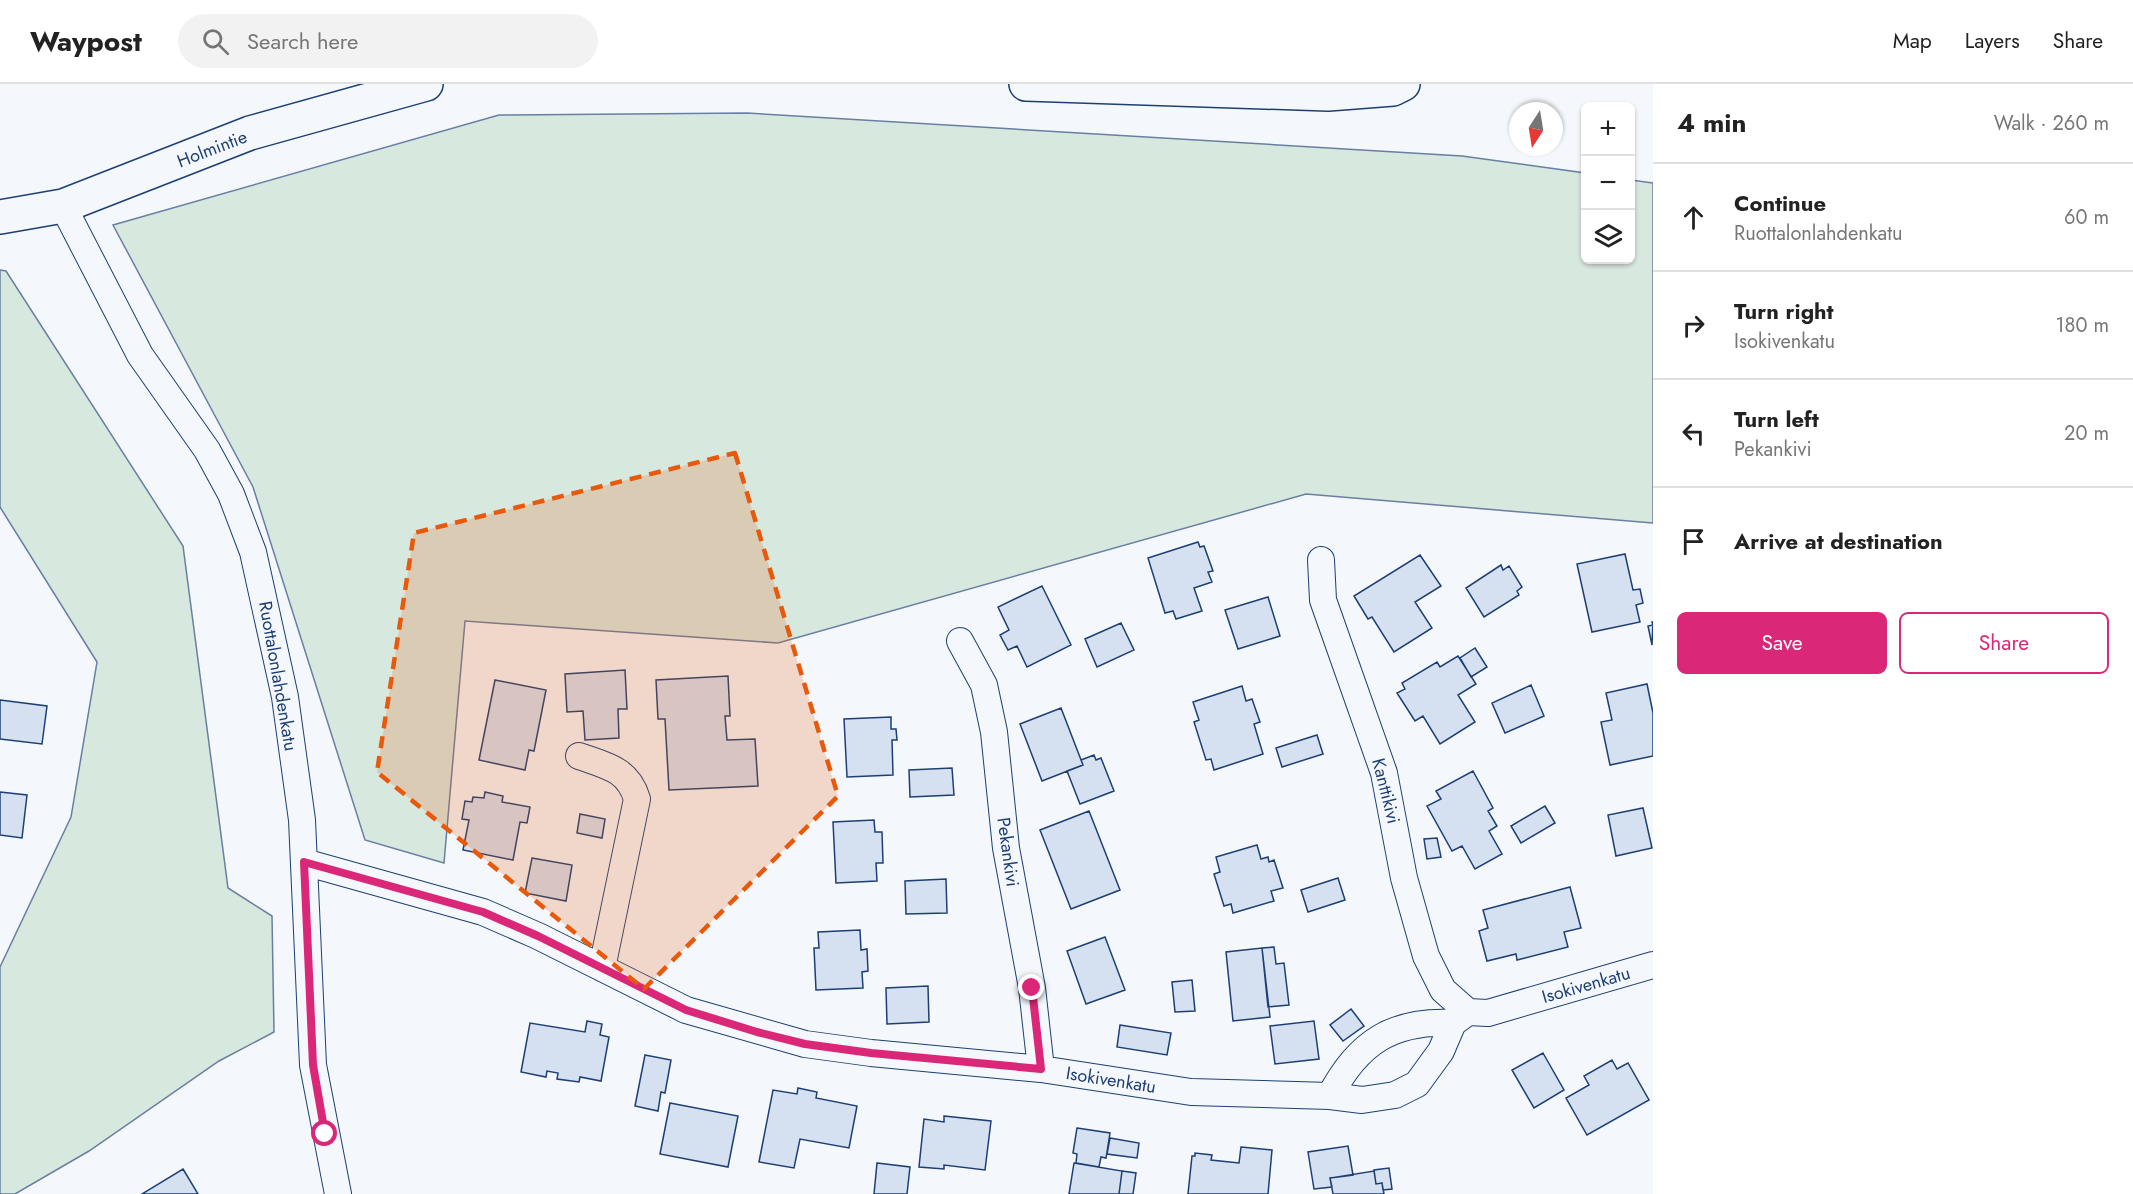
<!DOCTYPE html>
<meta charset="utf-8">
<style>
body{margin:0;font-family:Jost,sans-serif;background:#f2f2f2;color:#222}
.controls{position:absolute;right:18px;top:18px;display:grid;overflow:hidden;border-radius:9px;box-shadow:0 2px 4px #0004}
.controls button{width:54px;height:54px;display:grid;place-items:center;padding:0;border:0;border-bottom:2px solid #e0e0e0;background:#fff;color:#222;font:30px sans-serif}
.compass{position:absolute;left:1509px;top:18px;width:54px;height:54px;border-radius:50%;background:#fff;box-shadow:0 2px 4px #0004;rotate:192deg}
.stop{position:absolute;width:18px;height:18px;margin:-14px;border:4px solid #db2777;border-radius:50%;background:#fff}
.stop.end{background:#db2777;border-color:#fff;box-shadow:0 2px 6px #0008}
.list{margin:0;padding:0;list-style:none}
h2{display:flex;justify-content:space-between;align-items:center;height:78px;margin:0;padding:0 24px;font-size:26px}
h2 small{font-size:20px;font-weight:400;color:#767676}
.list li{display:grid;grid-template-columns:39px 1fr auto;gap:18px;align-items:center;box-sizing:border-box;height:108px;padding:0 24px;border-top:2px solid #e0e0e0}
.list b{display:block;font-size:22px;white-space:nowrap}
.list p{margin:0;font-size:20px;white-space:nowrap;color:#767676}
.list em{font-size:20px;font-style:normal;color:#767676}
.actions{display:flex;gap:12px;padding:18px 24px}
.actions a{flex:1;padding:14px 0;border:2px solid #db2777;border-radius:9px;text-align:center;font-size:21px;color:#db2777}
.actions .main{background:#db2777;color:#fff}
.icon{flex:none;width:33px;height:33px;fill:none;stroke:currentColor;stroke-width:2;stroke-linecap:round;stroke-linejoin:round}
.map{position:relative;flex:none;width:1653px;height:1110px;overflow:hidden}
header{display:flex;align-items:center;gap:36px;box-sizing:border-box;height:84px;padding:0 30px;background:#fff;border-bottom:2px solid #e0e0e0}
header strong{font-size:28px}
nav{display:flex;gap:33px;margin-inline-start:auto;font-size:21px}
.search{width:420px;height:54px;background:#f2f2f2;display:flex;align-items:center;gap:15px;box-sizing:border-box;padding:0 21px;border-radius:33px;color:#767676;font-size:22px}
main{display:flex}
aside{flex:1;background:#fff}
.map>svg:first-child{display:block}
</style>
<header>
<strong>Waypost</strong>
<div class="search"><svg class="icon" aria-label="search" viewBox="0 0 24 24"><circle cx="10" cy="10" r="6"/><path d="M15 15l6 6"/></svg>Search here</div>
<nav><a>Map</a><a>Layers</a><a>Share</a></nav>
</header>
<main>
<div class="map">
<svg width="1653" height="1110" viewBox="0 0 1653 1110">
<rect width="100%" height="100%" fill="#f4f7fb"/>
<path fill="#d7e8df" stroke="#687fa3" stroke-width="1.5" d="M747 29 1462 72 1585 89 1586 176H1630L1631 96 1653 99V439L1306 410 778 559 465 537 444 779 365 756 253 403 113 141 499 31Z
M0 186 6 187 183 462 228 804 272 832 274 948 219 977 89 1067 15 1110H0V883L71 733 97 578 0 423Z"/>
<path fill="#d5e0f0" stroke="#1d3f73" stroke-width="1.5" d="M1198 458 1200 463 1204 462 1213 487 1208 488 1212 498 1194 504 1202 527 1176 535 1173 527 1165 529 1148 474Z
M1625 470 1633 506 1640 505 1643 519 1636 521 1640 538 1592 548 1577 480Z
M1420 471 1441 502 1415 518 1432 544 1394 568 1372 533 1368 535 1354 512Z
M1501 481 1503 486 1509 482 1522 503 1517 507 1519 511 1484 533 1466 504Z
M1042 502 1071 561 1027 583 1017 562 1008 566 1000 551 1009 546 998 523Z
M1268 513 1280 552 1238 565 1225 526Z
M1652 538H1653L1652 561 1648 542 1653 541Z
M1121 539 1134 566 1097 583 1085 555Z
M1475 564 1487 583 1471 593 1460 574Z
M1458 572 1476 600 1458 611 1475 638 1440 660 1423 632 1415 637 1397 609 1405 605 1402 599 1437 578 1440 583Z
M625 586 627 625H618L619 654 585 656 583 627 567 628 565 590Z
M728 592 730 632H725L727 656 755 655 758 702 669 706 665 635H658L656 596Z
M495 596 546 606 534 667 529 666 525 686 479 676Z
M1647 600 1653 629V672L1610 681 1601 638 1612 636 1606 609Z
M1531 601 1544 632 1505 649 1492 619Z
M1242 602 1246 617 1252 615 1260 638 1254 640 1263 670 1214 686 1211 675 1206 676 1194 638 1199 636 1193 618Z
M0 616 47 622 42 660 0 655Z
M1061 624 1083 681 1042 697 1020 640Z
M891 633V645H896L897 656H892L893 691 847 693 844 635Z
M1317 651 1323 670 1282 683 1276 664Z
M1094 671 1096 676 1101 674 1114 707 1080 720 1067 687 1083 681 1081 676Z
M952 684 954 711 910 713 909 686Z
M1473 687 1493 724 1488 727 1497 742 1489 747 1502 770 1475 785 1462 762 1452 767 1427 722 1441 715 1436 707Z
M0 708 27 711 22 754 0 751Z
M485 708 503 712 502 718 530 723 527 739 520 738 513 776 463 766 469 736 462 735 465 717 472 718 473 713 484 714Z
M1545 722 1555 739 1521 759 1511 742Z
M1643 724 1652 764 1616 772 1608 731Z
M1089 727 1120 806 1071 825 1040 746Z
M580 730 605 735 602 754 577 749Z
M874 736 875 748H882L883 779H876L877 797 836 799 833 738Z
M1437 754 1441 773 1427 775 1424 755Z
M1257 761 1261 775 1268 773 1269 778 1274 776 1283 804 1271 807 1274 817 1233 829 1231 820 1224 822 1214 790 1220 788 1216 773Z
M532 774 572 781 566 817 525 809Z
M1338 794 1345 816 1308 828 1301 806Z
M946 795 947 829 906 830 905 797Z
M1570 803 1581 844 1564 848 1568 863 1517 876 1516 870 1487 877 1479 847 1488 844 1483 826Z
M860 846 861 866 867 865 868 887 862 888 863 904 816 906 814 864H819L818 848Z
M1105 853 1125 906 1086 920 1067 867Z
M1274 863 1276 880 1284 879 1289 921 1268 923 1262 864Z
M1262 864 1270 933 1233 937 1226 868Z
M1192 896 1195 927 1175 928 1172 898Z
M928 902 929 938 887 940 886 904Z
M1351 925 1364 942 1343 957 1330 941Z
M587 937 602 940 600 951 609 953 601 997 580 993 579 998 557 995 558 989 547 987 546 993 521 988 530 939 585 948Z
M1314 937 1319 975 1275 980 1270 942Z
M1120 941 1171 949 1167 971 1117 963Z
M1543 969 1564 1006 1534 1024 1512 986Z
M645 971 671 976 665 1009 661 1008 658 1027 635 1022Z
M1612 976 1617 985 1628 979 1649 1016 1587 1051 1566 1014 1589 1001 1584 992Z
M798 1004 817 1008 816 1014 857 1022 849 1064 800 1055 794 1084 759 1078 773 1006 797 1010Z
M670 1019 738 1032 728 1083 660 1070Z
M944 1032 991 1037 985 1086 944 1081V1085L919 1083 924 1035 944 1038Z
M1077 1044 1110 1049 1106 1074 1101 1073 1099 1083 1076 1079 1077 1070 1073 1069Z
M1110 1054 1139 1059 1137 1074 1107 1070Z
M1348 1062 1353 1091 1330 1094 1332 1103 1314 1105 1308 1068Z
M1241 1063 1272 1066 1268 1110H1188L1192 1072H1195V1069L1212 1071 1211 1076 1239 1079Z
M877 1079 910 1083 907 1110H874Z
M1074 1079 1122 1087 1119 1110H1069Z
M1389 1084 1392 1105 1383 1106 1382 1099 1376 1100 1374 1086Z
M183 1085 198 1110H142Z
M1122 1087 1136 1089 1133 1110H1119Z
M1374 1087 1376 1100 1382 1099 1384 1110H1333L1330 1094Z"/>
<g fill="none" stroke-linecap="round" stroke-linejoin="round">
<g stroke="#1d3f73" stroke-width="28">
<path id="street" d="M63 122 140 271 207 366 231 410 253 468 285 613 302 736 313 981 338 1110
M1321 476 1323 516 1384 689 1404 794 1426 872 1443 906 1468 928
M960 557 984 601 994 648 1006 764 1032 904 1041 985
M579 672C607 682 628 685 637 715L602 884
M304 778 483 828 538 852 686 926 805 960 871 969 1041 985 1191 1008 1330 1012 1362 1016 1395 1011 1417 1000 1441 967 1453 939 1468 928 1488 929 1653 881
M1330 1012C1358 958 1393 936 1453 939"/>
</g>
<g stroke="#1d3f73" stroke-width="36">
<path id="secondary" d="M1026 0 1328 10 1393 5 1403 0
M0 133 63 122 250 49 426 0"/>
</g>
<use href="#street" stroke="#f4f7fb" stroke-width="26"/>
<use href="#secondary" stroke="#f4f7fb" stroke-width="33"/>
</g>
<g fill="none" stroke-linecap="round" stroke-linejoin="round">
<path stroke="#db2777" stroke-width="8" d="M325 1050 313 981 304 778 483 828 538 852 686 926 757 948 805 960 871 969 1041 985 1032 904"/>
</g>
<path fill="#e8590c" fill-opacity="0.2" stroke="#e8590c" stroke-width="4.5" stroke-dasharray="12 8" stroke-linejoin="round" d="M735 369 838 712 644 905 377 688 414 449Z"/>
<g text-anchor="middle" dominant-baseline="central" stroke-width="4.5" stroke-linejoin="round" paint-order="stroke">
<g font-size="18" fill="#1d3f73" stroke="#f4f7fb">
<text transform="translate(212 65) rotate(-21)">Holmintie</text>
<text transform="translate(278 592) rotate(80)">Ruottalonlahdenkatu</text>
<text transform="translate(1386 707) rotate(76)">Kanttikivi</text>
<text transform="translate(1008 768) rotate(82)">Pekankivi</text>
<text transform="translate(1586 901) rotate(-16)">Isokivenkatu</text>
<text transform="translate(1111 996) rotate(9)">Isokivenkatu</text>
</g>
</g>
</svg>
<div class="controls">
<button>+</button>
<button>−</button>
<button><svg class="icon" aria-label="layers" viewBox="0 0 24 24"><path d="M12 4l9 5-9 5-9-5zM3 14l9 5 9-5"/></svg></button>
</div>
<svg class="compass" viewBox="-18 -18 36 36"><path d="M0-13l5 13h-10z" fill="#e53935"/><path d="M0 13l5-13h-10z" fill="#767676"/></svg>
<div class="stop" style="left:325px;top:1050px"></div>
<div class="stop end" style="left:1032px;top:904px"></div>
</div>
<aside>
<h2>4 min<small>Walk · 260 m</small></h2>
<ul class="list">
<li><svg class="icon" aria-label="ahead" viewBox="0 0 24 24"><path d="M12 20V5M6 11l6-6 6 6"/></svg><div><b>Continue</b><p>Ruottalonlahdenkatu</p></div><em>60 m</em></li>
<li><svg class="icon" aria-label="right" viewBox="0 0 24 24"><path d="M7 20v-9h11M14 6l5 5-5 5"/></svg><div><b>Turn right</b><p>Isokivenkatu</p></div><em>180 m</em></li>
<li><svg class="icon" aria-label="left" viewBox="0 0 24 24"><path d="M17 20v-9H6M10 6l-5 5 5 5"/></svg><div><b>Turn left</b><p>Pekankivi</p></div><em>20 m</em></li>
<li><svg class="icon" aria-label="arrive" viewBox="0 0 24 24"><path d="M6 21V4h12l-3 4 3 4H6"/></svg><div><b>Arrive at destination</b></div></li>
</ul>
<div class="actions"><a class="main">Save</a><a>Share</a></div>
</aside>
</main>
